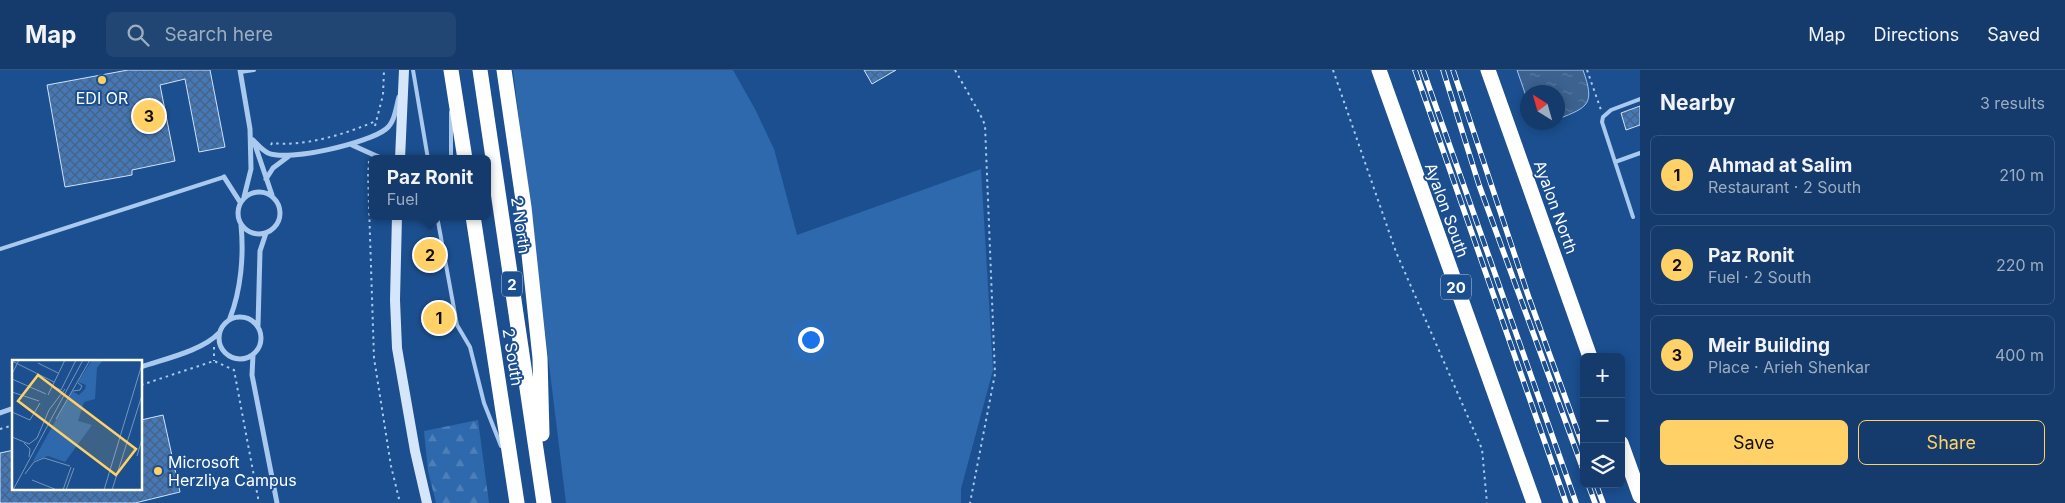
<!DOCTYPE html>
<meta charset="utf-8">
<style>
body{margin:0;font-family:Inter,sans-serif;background:#214673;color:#f1f3f6}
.controls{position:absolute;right:15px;bottom:15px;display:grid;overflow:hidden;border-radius:8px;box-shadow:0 2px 12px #0003}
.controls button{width:45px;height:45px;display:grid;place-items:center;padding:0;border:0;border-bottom:1px solid #33557e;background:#143b6b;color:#f1f3f6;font:25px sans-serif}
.compass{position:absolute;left:1520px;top:15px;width:45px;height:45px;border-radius:50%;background:#143b6b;box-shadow:0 2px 12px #0003;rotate:323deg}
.you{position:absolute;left:810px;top:269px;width:18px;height:18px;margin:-12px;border:4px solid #fff;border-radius:50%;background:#1a73e8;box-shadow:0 0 0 8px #1a73e833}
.badge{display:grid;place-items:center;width:32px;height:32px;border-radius:50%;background:#ffd166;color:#111;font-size:16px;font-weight:700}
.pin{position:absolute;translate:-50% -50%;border:2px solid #fff;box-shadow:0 1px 5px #0006}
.popup{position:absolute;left:369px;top:85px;width:122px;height:65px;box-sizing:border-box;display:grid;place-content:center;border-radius:8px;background:#143b6b;filter:drop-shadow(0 1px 4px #0005);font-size:16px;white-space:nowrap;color:#9dadc1}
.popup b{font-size:19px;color:#f1f3f6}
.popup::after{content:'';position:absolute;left:50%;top:100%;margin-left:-10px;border:10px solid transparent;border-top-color:#143b6b}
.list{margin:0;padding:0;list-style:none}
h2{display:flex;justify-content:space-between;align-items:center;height:65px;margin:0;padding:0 20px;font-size:21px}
h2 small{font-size:16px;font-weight:400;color:#9dadc1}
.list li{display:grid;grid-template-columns:32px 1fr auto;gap:15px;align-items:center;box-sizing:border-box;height:80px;margin:0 10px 10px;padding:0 10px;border:1px solid #33557e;border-radius:8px}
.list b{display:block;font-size:19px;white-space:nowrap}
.list p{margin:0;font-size:16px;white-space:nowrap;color:#9dadc1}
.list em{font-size:16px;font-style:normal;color:#9dadc1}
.actions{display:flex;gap:10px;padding:15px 20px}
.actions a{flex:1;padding:11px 0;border:1px solid #ffd166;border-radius:8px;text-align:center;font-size:18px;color:#ffd166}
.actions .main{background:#ffd166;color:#111}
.icon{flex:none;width:28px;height:28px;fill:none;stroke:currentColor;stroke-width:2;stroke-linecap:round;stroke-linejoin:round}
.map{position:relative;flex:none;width:1640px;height:433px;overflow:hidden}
header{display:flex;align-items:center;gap:30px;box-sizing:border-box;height:70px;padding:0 25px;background:#143b6b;border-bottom:1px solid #33557e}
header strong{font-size:24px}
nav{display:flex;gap:28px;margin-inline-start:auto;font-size:18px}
.search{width:350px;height:45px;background:#214673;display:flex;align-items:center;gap:12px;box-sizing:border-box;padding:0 18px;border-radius:8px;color:#9dadc1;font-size:19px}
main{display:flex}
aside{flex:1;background:#143b6b}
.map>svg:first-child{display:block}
</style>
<header>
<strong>Map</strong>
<div class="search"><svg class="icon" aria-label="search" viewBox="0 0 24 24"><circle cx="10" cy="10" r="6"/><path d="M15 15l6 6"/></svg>Search here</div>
<nav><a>Map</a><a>Directions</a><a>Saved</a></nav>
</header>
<main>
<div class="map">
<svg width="1640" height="433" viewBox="0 0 1640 433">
<defs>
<pattern id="forest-firs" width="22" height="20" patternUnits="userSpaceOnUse" patternTransform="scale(1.25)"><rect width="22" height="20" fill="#2e69ad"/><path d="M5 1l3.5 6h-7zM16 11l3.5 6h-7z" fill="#4d80b9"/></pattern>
<pattern id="water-ripples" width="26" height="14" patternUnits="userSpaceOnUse" patternTransform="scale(1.25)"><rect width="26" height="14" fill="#3c6290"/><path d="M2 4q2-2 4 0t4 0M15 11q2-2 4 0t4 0" fill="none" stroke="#597aa1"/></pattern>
<pattern id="building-cross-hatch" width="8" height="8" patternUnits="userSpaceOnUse" patternTransform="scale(1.25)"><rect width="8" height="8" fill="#4478b7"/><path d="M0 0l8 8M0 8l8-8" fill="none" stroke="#486282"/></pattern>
</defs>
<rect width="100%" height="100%" fill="#1b4f8f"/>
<path fill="#2e69ad" d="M513 0H733L755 39 774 79 797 165 981 99 993 300 961 419V433H566Z"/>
<path fill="url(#forest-firs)" d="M478 350 489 433H436L428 401 424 361Z"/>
<path fill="url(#water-ripples)" stroke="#9cc4f0" d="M1517 0H1583C1595 34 1589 37 1558 49V22H1528L1527 29Z"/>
<path fill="url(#building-cross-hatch)" stroke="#cfe3fa" d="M128 0H210L225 77 199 82 185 9 160 15 175 91 132 100V105L65 117 47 15Z
M864 0H896L872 14Z
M1640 36V55L1626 60 1621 43Z
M163 345 180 422 135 433H0V383L14 380V419H141V350Z"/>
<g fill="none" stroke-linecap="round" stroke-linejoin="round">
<path stroke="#a9c9ee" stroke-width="2" stroke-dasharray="2.5 4" stroke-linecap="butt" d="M955 0 980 44 985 55 995 304 970 433
M1333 0 1396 182 1482 379 1487 433
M1587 0 1601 40
M375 56 383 25 384 0
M271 75 272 73C304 77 346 64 376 51
M369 91 368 105 374 288 391 396 400 433
M214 277V291
M141 315 214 291 234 300 259 433
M0 359 14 355"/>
<path stroke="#a9c9ee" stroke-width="4" d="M413 0 428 89
M240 2 254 0
M451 42V89
M1615 92 1640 83
M437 146 457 255 470 277 484 333 501 376
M1633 147 1602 52 1603 47 1611 40 1640 29
M0 179 224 107"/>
<path stroke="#a9c9ee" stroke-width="5" d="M240 0 250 59 251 99 244 127
M253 70C258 75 262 80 268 83 288 92 369 73 386 59 395 52 396 37 399 27
M254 72 272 125
M352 75 383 89
M224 107 240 132
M266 109 273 98 289 86
M238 143a21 21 0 1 1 42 0a21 21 0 1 1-42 0Z
M219 268a21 21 0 1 1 42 0a21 21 0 1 1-42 0Z
M230 248C241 220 244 185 241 155
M258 256 260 181 266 163
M253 285 252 305 277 433
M141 297C164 289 202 281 219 263
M0 343 14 338"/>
<path stroke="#d6e6fa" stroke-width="10" d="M400 89 404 0
M397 146 395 230 397 278 415 381 427 433"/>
<path stroke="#fff" stroke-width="15" d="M451 0 465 89
M480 0 544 433
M504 0 524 137 540 288 542 364
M1379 0 1534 433
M1488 0 1590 287
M473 146 517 433
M1621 373 1640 426"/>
<g stroke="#fff" stroke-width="5.5">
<path id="rail" d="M1415 0 1566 433
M1423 0 1576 433
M1443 0 1479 115 1584 402
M1453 0 1529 228 1584 379
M1588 414 1595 433
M1596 414 1603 433"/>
</g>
<use href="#rail" stroke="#1b4f8f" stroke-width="4" stroke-dasharray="11" stroke-linecap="butt"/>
</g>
<g fill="#ffd166" stroke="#1b4f8f" stroke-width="2">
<circle cx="102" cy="10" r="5"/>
<circle cx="158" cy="401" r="5"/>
</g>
<g text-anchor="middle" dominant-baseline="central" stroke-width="4" stroke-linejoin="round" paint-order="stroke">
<g fill="#1b4f8f" stroke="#bbcadd" stroke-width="1">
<rect x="502" y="201.5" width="20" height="25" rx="4"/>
<rect x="1441" y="204.5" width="30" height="25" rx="4"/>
</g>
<g font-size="15" font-weight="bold" fill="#fff">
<text x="512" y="214">2</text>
<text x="1456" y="217">20</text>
</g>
<g font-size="16" fill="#fff" stroke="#1b4f8f">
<text x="102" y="28">EDI OR</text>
<text x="168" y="392" text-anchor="start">Microsoft<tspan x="168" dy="18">Herzliya Campus</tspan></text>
</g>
<g font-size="16" fill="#fff" stroke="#1b4f8f">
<text transform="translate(1556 137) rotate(70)">Ayalon North</text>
<text transform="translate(1447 140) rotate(70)">Ayalon South</text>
<text transform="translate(521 155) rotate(82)">2 North</text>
<text transform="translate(513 287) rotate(81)">2 South</text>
</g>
</g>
<g transform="translate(12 290)">
<rect width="130" height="130" fill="#1b4f8f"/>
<path d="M80 0H91L85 8 83 39 72 42 66 61 80 65 53 102 36 96 21 101 60 31 67 35 73 29 74 25 66 22Z" fill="#2e69ad"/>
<path fill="none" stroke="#7695bc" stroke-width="1" d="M0 1 42 22M26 3 46 13M0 14 7 0M0 19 34 34M40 26 49 30 64 0M61 31 68 30 70 26 66 23M0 32 27 41M36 35 53 0M0 52 18 60 28 43M44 59 78 0M0 77 17 84 25 78M25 78 37 50 53 29M12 83 18 89 17 97M125 96 130 79M13 114 22 102 32 98 58 106M20 120 45 130M1 130 71 0M51 130 59 107M54 130 62 108M92 130 130 4M100 130 130 35"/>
<path fill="#ffd166" fill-opacity="0.15" stroke="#ffd166" stroke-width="2.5" d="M26 15 124 89 104 115 6 41Z"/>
<rect width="130" height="130" fill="none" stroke="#fff" stroke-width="2.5"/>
</g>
</svg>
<div class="controls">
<button>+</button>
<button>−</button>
<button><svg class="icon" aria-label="layers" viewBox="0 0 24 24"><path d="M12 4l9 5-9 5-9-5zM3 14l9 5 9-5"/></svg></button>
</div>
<svg class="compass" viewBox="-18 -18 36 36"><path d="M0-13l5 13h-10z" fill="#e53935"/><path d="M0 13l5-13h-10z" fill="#9dadc1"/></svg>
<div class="you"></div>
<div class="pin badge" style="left:439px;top:248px">1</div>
<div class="pin badge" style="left:430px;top:185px">2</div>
<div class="popup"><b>Paz Ronit</b>Fuel</div>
<div class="pin badge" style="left:149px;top:46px">3</div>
</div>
<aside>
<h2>Nearby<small>3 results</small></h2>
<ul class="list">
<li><span class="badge">1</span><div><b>Ahmad at Salim</b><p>Restaurant · 2 South</p></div><em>210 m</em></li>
<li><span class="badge">2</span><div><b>Paz Ronit</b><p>Fuel · 2 South</p></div><em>220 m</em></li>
<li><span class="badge">3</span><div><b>Meir Building</b><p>Place · Arieh Shenkar</p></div><em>400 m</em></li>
</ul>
<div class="actions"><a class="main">Save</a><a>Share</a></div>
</aside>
</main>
